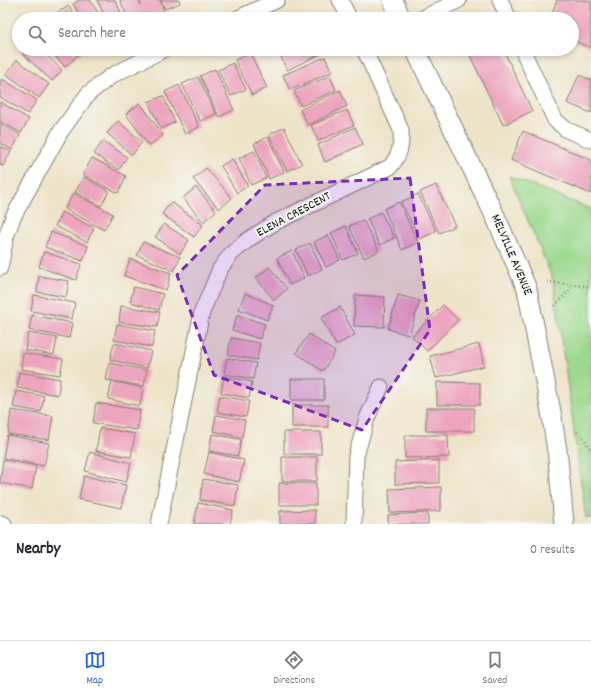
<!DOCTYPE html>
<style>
body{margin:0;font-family:Dekko,sans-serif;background:#f2f2f3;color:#2b2b33}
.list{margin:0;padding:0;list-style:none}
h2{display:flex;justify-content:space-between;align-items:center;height:52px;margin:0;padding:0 16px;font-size:17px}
h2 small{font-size:13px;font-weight:400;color:#7c7c81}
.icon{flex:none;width:22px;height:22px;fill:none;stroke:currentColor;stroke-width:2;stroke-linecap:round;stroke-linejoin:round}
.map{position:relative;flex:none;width:591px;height:524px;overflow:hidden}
.search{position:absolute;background:#fff;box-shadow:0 2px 6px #0003;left:12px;right:12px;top:12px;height:44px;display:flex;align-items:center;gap:10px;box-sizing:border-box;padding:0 14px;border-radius:22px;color:#7c7c81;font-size:15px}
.sheet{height:116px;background:#fff}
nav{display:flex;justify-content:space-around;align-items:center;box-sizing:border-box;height:56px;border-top:1px solid #e1e1e2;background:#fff;font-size:11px;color:#7c7c81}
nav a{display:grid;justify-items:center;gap:2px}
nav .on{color:#2563eb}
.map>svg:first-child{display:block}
</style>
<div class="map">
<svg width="591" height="524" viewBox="0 0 591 524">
<rect width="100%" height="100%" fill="#f6f6f2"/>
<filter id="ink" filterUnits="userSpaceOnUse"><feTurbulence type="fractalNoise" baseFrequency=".025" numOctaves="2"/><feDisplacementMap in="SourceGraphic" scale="8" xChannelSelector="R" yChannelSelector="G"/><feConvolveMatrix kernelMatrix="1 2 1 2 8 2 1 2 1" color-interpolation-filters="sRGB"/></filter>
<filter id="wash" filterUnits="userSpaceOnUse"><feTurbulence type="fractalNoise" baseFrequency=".012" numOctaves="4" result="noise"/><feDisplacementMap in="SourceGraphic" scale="16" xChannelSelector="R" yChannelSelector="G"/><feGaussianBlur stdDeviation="0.9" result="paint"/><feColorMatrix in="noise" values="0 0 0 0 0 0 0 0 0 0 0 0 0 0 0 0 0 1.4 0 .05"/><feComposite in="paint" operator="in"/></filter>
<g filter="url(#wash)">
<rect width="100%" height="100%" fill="#eee4c9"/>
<path fill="#9cd98d" stroke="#5c7a54" d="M509 176 591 209V518H586L553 279Z"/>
<g id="blocks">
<path fill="#eda4be" d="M79 0H90L102 19H82L73 4Z
M97 0H115L124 19H106Z
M120 0H139L141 5 139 0H160L164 10 146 19H128Z
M161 0H179L180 3 165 9Z
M557 0H585L591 2V48L572 40V19H550Z
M69 6 77 19H55L53 15Z
M26 49H40L62 70 52 81 22 53Z
M49 49H71L77 56 65 67Z
M74 49H88L78 55Z
M272 49H283L274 53Z
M293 49H318L321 54 287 70 280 55Z
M467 49H503L532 111 503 125Z
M250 53 267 88 252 95 235 60Z
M325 57 332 72 290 90 283 75Z
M17 60 49 84 39 98 6 74Z
M233 63 246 89 231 96 218 70Z
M215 69 234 110 219 117 200 76Z
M579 75 591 80V113L567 103Z
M330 76 336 90 301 106 294 91Z
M198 77 216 114 200 121 182 84Z
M2 79 37 100 28 114 0 97V81Z
M179 85 199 127 185 134 165 92Z
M340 90 347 106 308 125 300 110Z
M163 96 175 122 161 129 148 102Z
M0 102 29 119 21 133 0 121Z
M140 103 163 135 149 146 126 114Z
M347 110 354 125 318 141 311 125Z
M118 121 142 142 132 155 107 133Z
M0 123 20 135 12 150 0 143Z
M284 127 302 164 287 171 269 135Z
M355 127 363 144 325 162 318 145Z
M523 131 591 160V194L511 160Z
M268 137 284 172 269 179 254 144Z
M103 141 127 157 119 170 94 154Z
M0 146 11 152 3 166 0 165Z
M254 151 266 178 251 185 239 158Z
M92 158 126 176 118 193 83 175Z
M232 159 248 186 237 193 221 166Z
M206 168 232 198 219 209 193 179Z
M84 177 109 191 101 206 75 192Z
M436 185 455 226 439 233 420 192Z
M196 187 216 211 203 222 183 198Z
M73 193 113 214 104 230 65 209Z
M418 194 436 231 420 239 401 202Z
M171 202 203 225 194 237 162 214Z
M399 202 418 242 402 250 384 209Z
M62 212 94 228 87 242 55 226Z
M381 212 394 238 380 245 367 219Z
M363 220 379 251 364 258 349 226Z
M164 224 189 240 180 254 155 237Z
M346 226 358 253 343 260 331 233Z
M51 232 88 246 83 261 45 247Z
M328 235 340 260 326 267 314 242Z
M143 242 180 257 174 271 137 255Z
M310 243 322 269 308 276 296 250Z
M292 251 304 278 290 285 277 258Z
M44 252 81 264 76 280 39 267Z
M130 259 171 273 166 290 124 276Z
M269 267 287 289 274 300 256 278Z
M39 276 69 281 66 297 37 292Z
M134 287 163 294 159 310 130 302Z
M245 293 273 305 267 320 239 309Z
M34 295 75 303 72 319 31 311Z
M355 295 385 297 384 327 354 326Z
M398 295 420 301 409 335 388 329Z
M443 305 458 320 427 351 412 336Z
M121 306 160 312 157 327 119 322Z
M340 307 355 335 336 345 321 318Z
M32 315 72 323 69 338 29 330Z
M237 315 265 324 260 339 232 330Z
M117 324 155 331 152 347 114 340Z
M28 333 57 338 54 355 25 350Z
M309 334 335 352 323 371 296 353Z
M231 338 260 343 257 360 228 355Z
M114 343 151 351 147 368 110 360Z
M479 344 484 366 436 378 430 356Z
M23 353 63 359 60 375 21 369Z
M227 358 256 363 253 379 224 374Z
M109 363 147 370 144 386 106 380Z
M19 372 60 379 58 395 17 388Z
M224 376 252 382 249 398 221 393Z
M291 379H324V400H291Z
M112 381 143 388 140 406 108 399Z
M437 382 480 383V405H437Z
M16 391 44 396 41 412 13 407Z
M220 396 249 401 246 417 217 412Z
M96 403 140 410 137 430 93 423Z
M292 405H328V427H292Z
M426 408H474V431H426Z
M11 410 53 416 49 440 8 434Z
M216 415 245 420 242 437 213 431Z
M100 428 135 434 131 457 96 451Z
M284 432H321V454H284Z
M212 434 241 439 238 456 209 451Z
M7 435 49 443 44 466 3 458Z
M405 435H448L449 457 405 458Z
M90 452 131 463 126 482 85 471Z
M209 452 244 460 239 482 204 474Z
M282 457H317V481H282Z
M3 460 36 466 32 489 0 483Z
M439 460V483L395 484V462Z
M84 476 126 485 121 508 79 499Z
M203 479 238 485 235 506 200 500Z
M279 483H316V505H279Z
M441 487V511L390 513 389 489Z
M198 503 233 510 230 524H194Z
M315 510V524H280V511Z
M428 513V524H388V515Z"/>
</g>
</g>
<g filter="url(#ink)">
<use href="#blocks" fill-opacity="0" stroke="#858072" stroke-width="1"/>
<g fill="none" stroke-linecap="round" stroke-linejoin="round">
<g stroke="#858072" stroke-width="17">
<path id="minor" d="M340 0 350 19
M500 0 509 19
M236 19 277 0
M421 19 459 0
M522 49 555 120 567 130 591 140
M0 268 6 237 13 217 61 131 88 94 111 76 165 49
M0 523 4 524
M159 524 202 312 220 269 231 254 249 239 276 222 390 167C400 155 402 146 401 130L364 49
M354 524 356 456 367 418 381 387"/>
</g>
<g stroke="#858072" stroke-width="21">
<path id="tertiary" d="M393 0 401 19
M415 49 496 218 527 289 552 417 558 458 564 524"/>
</g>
<path stroke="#858072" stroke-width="2.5" stroke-dasharray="1 3" stroke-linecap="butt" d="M547 282 591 287
M555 306 573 286
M577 432 583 437 591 450"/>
<use href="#minor" stroke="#fff" stroke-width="15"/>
<use href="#tertiary" stroke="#fff" stroke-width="19"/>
</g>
</g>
<path fill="#7b2cbf" fill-opacity="0.2" stroke="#7b2cbf" stroke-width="3" stroke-dasharray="8 5" stroke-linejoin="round" d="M410 178 430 330 362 430 214 375 177 275 265 185Z"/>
<g text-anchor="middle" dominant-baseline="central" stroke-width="4" stroke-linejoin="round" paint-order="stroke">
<g font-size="13" fill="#1c1c1c" stroke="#f6f6f2">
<text transform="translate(294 215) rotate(-28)">ELENA CRESCENT</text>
<text transform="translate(511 255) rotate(67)">MELVILLE AVENUE</text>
</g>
</g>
</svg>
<div class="search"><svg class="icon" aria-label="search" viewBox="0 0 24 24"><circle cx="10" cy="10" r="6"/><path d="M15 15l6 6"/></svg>Search here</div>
</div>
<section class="sheet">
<h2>Nearby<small>0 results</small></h2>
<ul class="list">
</ul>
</section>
<nav>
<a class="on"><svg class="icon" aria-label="map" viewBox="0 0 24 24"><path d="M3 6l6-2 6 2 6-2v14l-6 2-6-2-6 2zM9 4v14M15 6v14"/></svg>Map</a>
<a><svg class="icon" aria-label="directions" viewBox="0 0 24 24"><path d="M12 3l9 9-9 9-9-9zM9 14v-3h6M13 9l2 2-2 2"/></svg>Directions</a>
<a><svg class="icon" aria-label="saved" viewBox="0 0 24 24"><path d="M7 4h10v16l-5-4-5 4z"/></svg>Saved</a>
</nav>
